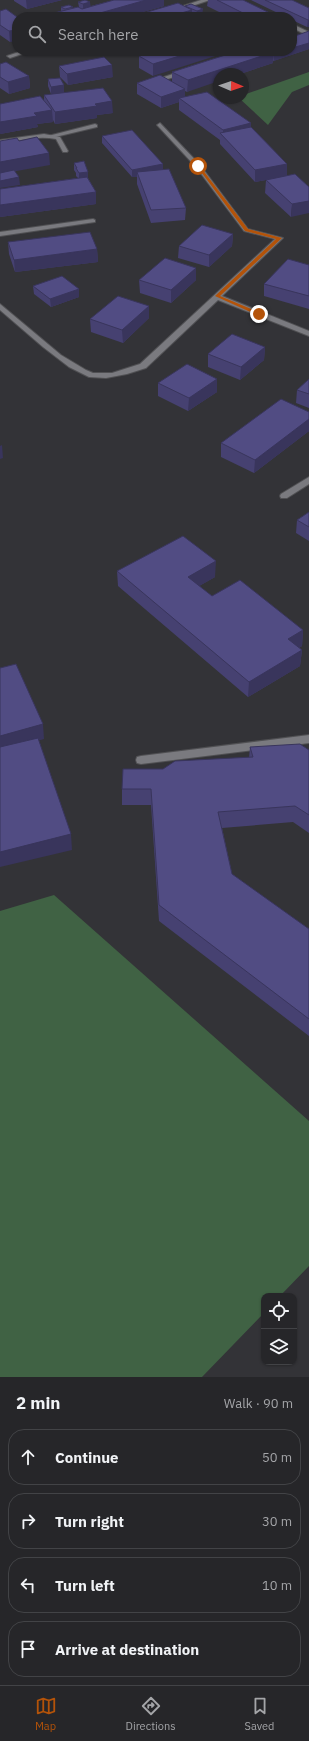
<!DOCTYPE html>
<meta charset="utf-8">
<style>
body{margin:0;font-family:"IBM Plex Sans",sans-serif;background:#323235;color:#f1f3f6}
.controls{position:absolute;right:12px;bottom:12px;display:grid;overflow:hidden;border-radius:8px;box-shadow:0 1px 3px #0004}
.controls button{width:36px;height:36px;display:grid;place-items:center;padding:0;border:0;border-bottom:1px solid #424346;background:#262629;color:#f1f3f6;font:20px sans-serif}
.compass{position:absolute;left:213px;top:68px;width:36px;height:36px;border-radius:50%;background:#262629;box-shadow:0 1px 3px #0004;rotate:92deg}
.stop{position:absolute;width:12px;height:12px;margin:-9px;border:3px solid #b45309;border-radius:50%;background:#fff}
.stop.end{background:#b45309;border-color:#fff;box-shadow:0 1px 4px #0008}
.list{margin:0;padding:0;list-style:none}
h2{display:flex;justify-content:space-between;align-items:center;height:52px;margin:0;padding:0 16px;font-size:17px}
h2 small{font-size:13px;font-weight:400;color:#a4a5a8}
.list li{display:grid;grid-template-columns:26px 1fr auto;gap:12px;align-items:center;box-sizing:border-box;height:56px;margin:0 8px 8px;padding:0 8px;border:1px solid #424346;border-radius:16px}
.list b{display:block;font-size:15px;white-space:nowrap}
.list em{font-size:13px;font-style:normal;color:#a4a5a8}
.icon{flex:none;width:22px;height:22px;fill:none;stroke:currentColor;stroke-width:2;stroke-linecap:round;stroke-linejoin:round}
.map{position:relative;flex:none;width:309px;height:1377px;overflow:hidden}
.search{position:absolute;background:#262629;box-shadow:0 1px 3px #0004;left:12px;right:12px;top:12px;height:44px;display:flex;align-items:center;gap:10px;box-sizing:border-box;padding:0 14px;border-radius:16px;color:#a4a5a8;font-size:15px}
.sheet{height:308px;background:#262629}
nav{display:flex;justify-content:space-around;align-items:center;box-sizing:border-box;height:56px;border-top:1px solid #424346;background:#262629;font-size:11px;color:#a4a5a8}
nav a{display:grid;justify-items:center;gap:2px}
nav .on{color:#b45309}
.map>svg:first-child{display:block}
</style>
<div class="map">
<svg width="309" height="1377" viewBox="0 0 309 1377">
<rect width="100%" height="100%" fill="#333337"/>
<path fill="#406244" d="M309 72V85L292 92 268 125 239 98H243V95Z
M54 895 309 1121V1266L280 1296H264V1313L202 1377H0V911Z"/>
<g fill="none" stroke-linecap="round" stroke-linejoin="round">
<g stroke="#505053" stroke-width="2">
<path id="service" d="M95 124 97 125V127L51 138 48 136Z"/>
</g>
<g stroke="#505053" stroke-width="2">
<path id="minor" d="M201 0H210L180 10 177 8Z
M292 24 309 32V34H305L292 28Z
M22 51H31L10 58 7 56Z
M185 70 187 71V73L158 82 155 80Z
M160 123 200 165 248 229 283 238 222 296 309 331V336L218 300 146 368 127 374 106 378 89 377 69 367 43 347 0 310V304L61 355 86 370 93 373H112L140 364 275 239 244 231 196 167 158 126 157 125Z
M44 134 60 137 68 151 67 152H63L56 139C37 135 18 141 0 144V140Z
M93 219 95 220V222L0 236V232Z
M309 477V484L287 498H281L280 496 281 494Z
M309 735V743L141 764 137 763 136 760 137 757 141 756Z"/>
</g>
<use href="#service" fill="#7a7a7f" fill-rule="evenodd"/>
<use href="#minor" fill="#7a7a7f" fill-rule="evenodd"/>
</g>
<path fill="#464171" d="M14 0H62L27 9 14 1Z
M114 0H164V6L125 17H54V13L61 11V7L73 8 79 7 78 2 91 6Z
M208 0H243L278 17H229L207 6Z
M251 0H292L309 8V27H307L292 20V17H286Z
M191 4 202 16 200 17H194L192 16V17H130L185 6Z
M0 11 17 17 10 42 0 35Z
M309 31V49L273 61V63L240 74H219L187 92 185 91V97L251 127 287 164V176L295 174 291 217 265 193 266 180 277 178 255 182 220 144V140L179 110V102L161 108 137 94V83L172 82V72L238 51H292Z
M80 51H98L86 54Z
M156 51 153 76 139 68V56Z
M0 64 29 76 30 88 9 94 0 88Z
M59 66 113 77 68 85 60 77Z
M60 78 51 94 48 86V79Z
M44 95 113 113 97 115V118L55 124 53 120V122L37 124 38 127 0 134 44 101Z
M102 136 163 164V170L186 208 185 220 151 223 137 184V177H132L102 143Z
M74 163 88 172V178L96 192V204L0 217V189L78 178 76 176V173L74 170Z
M233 234 232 246 209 267 178 258 179 246Z
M8 242 97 249 98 262 15 272 9 254Z
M309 265V309L264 296V284Z
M139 280H196L171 303 140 293Z
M33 286 79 289V297L51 307 34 294Z
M149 306V318L123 343 91 332 90 319Z
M265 347 264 360 240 380 208 367V354Z
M217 379V392L188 411 158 396V383Z
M309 379V408L296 403 297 390Z
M309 412V431L254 473 221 457V443Z
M309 512V541L296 533 297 520Z
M117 571 215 577 199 586 212 596 303 630 302 646 299 648 302 650 300 666 248 697 118 586Z
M250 747 309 750V833L293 822 222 828 232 874 309 929V1036L159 921 151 805H122V789L163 769 249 758Z"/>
<path fill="#39355c" d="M26 0H62L27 9Z
M146 0H164V6L125 17H86Z
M90 2 91 9 83 11V4Z
M203 9 202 16 196 17 197 11Z
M192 10V17H167Z
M308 20H309V27H307Z
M17 30V41L10 42 9 31Z
M309 43V49L274 61V54L283 51H292V48Z
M86 51H98L86 54Z
M196 51H231L153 76V64Z
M274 52 273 63 240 74H219V81L187 92 188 80Z
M112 65 113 77 68 85 67 74Z
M29 76 30 88 9 94 8 82Z
M64 85V93L51 94V87Z
M185 89V100L179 98V102L161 108V97Z
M112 101 113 113 97 115V118L55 124V112L95 104Z
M52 110 53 122 37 124 38 127 0 134V122L34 113Z
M251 123V135H223V130Z
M49 153 50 165 0 174V162Z
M163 164V172H137V177H132V170Z
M287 164V176L255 182V170Z
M88 172V179L79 181V173Z
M19 177 20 185 0 188V181Z
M96 192V204L0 217V205Z
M309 201V213L291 217 292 204Z
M233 234 232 246 209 267V255Z
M97 249 98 262 15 272 14 260Z
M196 268V280L171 303V290Z
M79 289V297L51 307 50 299Z
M149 306V318L123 343 122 330Z
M265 347 264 360 240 380 241 367Z
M217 379V392L188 411 189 398Z
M309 419V431L254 473 255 460Z
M2 445 3 458 0 459V446Z
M216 561 215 577 187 593 188 577Z
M303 630 302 646 287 655 288 639Z
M302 650 300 666 248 697 249 682Z
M43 724 44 739 0 752V736Z
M71 834 72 850 0 867V852Z"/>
<path fill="#514c83" stroke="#39355c" d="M85 0 90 2 83 4 78 2Z
M114 0H146L86 17H60L54 13 78 7 82 9Z
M217 0H243L278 17H251Z
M265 0H292L309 8V20H308Z
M178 3 192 10 167 17H130Z
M191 4 203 9 197 11 185 6Z
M69 5 73 7 65 9 61 7Z
M6 9 17 17V30L9 31 0 25V11Z
M309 31V43L292 48V37Z
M156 51H196L153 64 139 56Z
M238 51H273L274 52 188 80 172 72Z
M273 51H283L274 54V52Z
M104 57 112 65 67 74 59 66Z
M6 62 29 76 8 82 0 77V64Z
M160 75 185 89 161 97 137 83Z
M60 78 64 85 51 87 48 79Z
M103 88 112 101 95 104 97 106 55 112 44 95Z
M207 92 251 123 223 130 179 98Z
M40 96 52 110 34 113 37 116 0 122V104Z
M251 127 287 164 255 170 220 133Z
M132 130 163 164 132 170 102 136Z
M37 137 49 153 0 162V141L17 138 19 141Z
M84 161 88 172 79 173 76 168H77L74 163Z
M169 169 186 208 151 210 137 172Z
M14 170 19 177 0 181V173Z
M295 174 309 187V201L292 204 266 180Z
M87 177 96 192 0 205V189Z
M202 225 233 234 209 255 179 246Z
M90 232 97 249 14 260 8 242Z
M165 258 196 268 171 290 139 280Z
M288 259 309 265V296L264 284Z
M62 276 79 289 50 299 33 286Z
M118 296 149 306 122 330 90 319Z
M232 334 265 347 241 367 208 354Z
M187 364 217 379 189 398 158 383Z
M309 379V394L297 390Z
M281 399 309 412V419L255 460 221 443Z
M309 512V527L297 520Z
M183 536 216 561 188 577 212 596 240 580 303 630 288 639 302 650 249 682 117 571Z
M16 664 43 724 0 736V668Z
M38 738 71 834 0 852V747Z
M300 744 309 750V815L295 806 218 812 232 874 309 929V1019L159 905 151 789H122L123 769H163L175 761 253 757 250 747Z"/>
<path fill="#b45309" d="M196 165H199L248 229 282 238 220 296 261 313V315H257L215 296 276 239 245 231Z"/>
</svg>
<div class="controls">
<button><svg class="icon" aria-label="locate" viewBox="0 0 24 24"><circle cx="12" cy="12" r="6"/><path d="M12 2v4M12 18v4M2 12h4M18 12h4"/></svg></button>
<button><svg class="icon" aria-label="layers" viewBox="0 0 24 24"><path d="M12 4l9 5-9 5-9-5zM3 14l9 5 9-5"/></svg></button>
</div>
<svg class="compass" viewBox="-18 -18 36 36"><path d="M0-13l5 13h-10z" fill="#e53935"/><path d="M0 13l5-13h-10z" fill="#a4a5a8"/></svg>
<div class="stop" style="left:198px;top:166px"></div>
<div class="stop end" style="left:259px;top:314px"></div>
<div class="search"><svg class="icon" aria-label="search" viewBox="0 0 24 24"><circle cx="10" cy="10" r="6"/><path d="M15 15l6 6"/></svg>Search here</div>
</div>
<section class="sheet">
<h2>2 min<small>Walk · 90 m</small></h2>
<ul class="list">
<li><svg class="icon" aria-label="ahead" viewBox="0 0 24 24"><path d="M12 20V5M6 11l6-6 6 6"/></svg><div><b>Continue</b></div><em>50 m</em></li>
<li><svg class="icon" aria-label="right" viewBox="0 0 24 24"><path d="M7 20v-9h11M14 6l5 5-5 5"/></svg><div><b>Turn right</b></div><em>30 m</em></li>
<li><svg class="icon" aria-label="left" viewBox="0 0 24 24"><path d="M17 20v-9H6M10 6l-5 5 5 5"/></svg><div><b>Turn left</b></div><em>10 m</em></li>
<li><svg class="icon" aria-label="arrive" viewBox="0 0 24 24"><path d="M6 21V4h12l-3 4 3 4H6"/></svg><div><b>Arrive at destination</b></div></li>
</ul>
</section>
<nav>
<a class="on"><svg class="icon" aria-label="map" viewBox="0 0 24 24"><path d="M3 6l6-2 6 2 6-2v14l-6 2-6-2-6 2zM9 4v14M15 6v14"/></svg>Map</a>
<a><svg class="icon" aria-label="directions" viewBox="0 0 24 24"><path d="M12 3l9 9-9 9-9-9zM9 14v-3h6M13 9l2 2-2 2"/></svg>Directions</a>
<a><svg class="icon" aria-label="saved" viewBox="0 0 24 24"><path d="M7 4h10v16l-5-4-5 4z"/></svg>Saved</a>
</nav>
